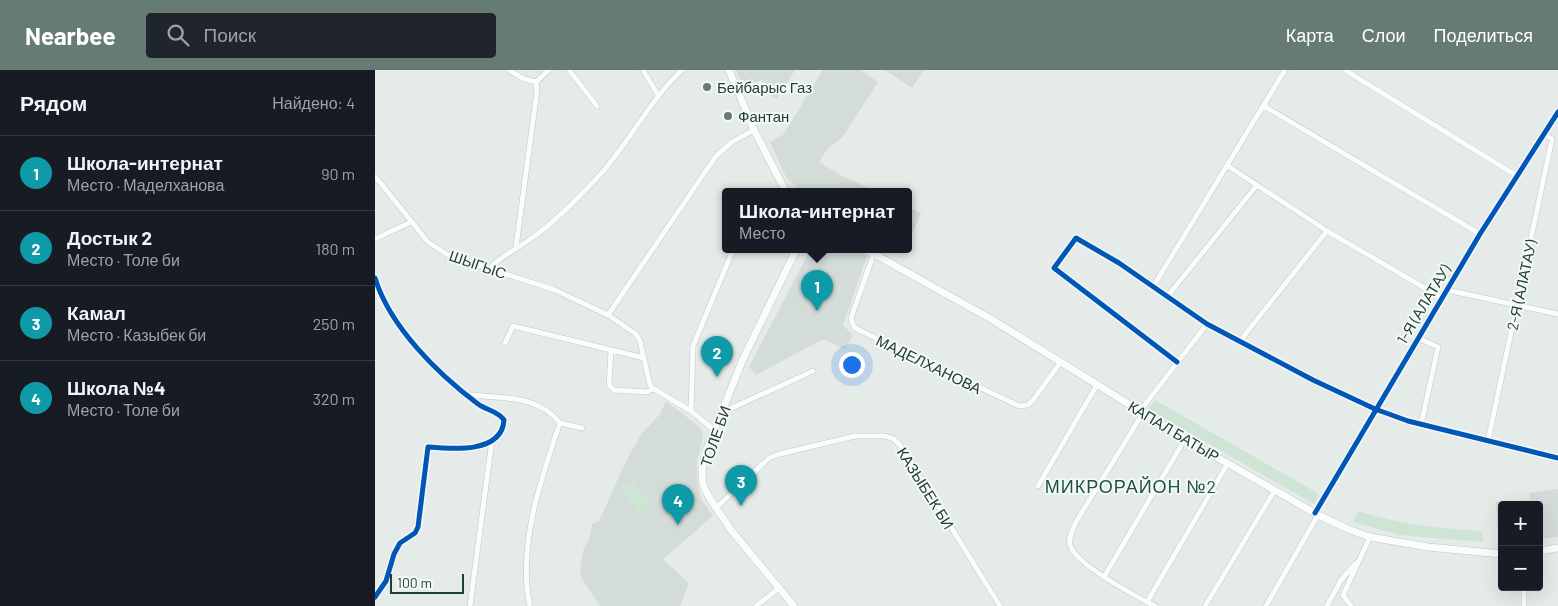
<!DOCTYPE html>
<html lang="ru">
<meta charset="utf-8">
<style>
body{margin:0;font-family:Barlow,sans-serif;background:#20242c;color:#f1f3f6}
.controls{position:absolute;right:15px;bottom:15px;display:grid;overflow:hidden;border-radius:5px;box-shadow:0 5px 20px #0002}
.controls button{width:45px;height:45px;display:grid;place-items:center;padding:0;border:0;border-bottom:1px solid #363941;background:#171b24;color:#f1f3f6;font:25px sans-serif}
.scale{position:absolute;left:15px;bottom:12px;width:74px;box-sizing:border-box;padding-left:5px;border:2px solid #223f36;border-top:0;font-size:14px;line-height:18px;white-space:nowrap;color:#223f36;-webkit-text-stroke:4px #f4f9f6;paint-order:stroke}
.you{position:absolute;left:476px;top:294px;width:18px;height:18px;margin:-12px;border:4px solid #fff;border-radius:50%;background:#1a73e8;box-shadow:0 0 0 8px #1a73e833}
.badge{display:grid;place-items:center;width:32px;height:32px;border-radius:50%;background:#667b74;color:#fff;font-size:16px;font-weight:700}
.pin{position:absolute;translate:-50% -41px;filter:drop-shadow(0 1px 2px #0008)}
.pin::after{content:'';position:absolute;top:26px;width:18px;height:15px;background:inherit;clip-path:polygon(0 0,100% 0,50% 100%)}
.popup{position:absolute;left:347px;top:118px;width:190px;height:65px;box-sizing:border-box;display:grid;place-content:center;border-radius:5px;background:#171b24;filter:drop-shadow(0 1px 4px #0005);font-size:16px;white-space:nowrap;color:#9ea1a6}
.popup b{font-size:19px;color:#f1f3f6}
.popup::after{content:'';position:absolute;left:50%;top:100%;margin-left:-10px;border:10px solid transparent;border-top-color:#171b24}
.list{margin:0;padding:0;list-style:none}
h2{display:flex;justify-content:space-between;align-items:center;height:65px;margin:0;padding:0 20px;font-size:21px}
h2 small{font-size:16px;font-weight:400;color:#9ea1a6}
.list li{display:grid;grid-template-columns:32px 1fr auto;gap:15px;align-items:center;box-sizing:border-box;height:75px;padding:0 20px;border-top:1px solid #363941}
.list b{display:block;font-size:19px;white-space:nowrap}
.list p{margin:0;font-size:16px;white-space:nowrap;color:#9ea1a6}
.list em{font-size:16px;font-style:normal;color:#9ea1a6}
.icon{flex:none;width:28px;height:28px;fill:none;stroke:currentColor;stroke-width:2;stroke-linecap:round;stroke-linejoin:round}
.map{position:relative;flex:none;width:1183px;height:536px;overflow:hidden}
header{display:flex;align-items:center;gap:30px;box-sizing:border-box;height:70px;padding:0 25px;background:#667b74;color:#fff}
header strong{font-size:24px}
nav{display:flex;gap:28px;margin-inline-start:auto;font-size:18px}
.search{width:350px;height:45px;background:#20242c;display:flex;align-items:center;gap:12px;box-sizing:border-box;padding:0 18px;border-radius:5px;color:#9ea1a6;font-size:19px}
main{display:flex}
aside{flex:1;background:#171b24}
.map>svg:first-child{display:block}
</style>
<header>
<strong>Nearbee</strong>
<div class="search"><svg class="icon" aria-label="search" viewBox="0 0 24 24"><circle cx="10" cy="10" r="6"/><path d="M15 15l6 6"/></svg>Поиск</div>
<nav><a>Карта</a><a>Слои</a><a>Поделиться</a></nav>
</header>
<main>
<aside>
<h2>Рядом<small>Найдено: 4</small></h2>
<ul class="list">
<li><span class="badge" style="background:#0f9aa8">1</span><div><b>Школа-интернат</b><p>Место · Маделханова</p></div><em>90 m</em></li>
<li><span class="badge" style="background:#0f9aa8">2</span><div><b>Достык 2</b><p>Место · Толе би</p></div><em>180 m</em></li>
<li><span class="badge" style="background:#0f9aa8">3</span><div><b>Камал</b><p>Место · Казыбек би</p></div><em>250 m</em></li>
<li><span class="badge" style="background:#0f9aa8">4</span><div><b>Школа №4</b><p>Место · Толе би</p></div><em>320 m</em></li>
</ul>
</aside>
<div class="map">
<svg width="1183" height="536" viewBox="0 0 1183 536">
<rect width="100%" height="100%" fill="#e5ebe8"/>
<path fill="#d3dcd8" d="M361 0H420L402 29 394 24 387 10 368 18Z
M448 0H485L503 12 467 68 453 78 444 92 465 105 502 122H427L411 107 395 72 408 65Z
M510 0H549L537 18Z
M533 137 546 143 533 173Z
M435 180H479L492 186 468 255 478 265 470 279 448 269 381 305 374 297Z
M291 331 326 358 328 366 322 392V410L326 429 338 446 288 489 314 513 305 536H225L207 509 205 499 209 477 214 470 217 454 224 451 254 385 266 365 285 344Z
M1183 419V467L1164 469V435H1127V473L1124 474 1121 432 1155 430 1154 423Z"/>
<path fill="#cee4d4" d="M780 330 944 424 939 434 773 339Z
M256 410 277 433 265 443 245 419Z
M983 441C1024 454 1064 459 1107 461L1108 472 1025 465 978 452Z"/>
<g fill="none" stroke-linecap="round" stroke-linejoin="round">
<g stroke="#c2c8c5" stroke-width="6">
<path id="minor" d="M134 0 149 9 161 12
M194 0 222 36
M268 0 283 25
M970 0 1142 106
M161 12 174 0
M889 36 1105 164
M853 96 952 161 1067 228
M0 106 53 172 73 185 180 220 233 245 261 264 265 271 275 315 279 319 316 341 339 360
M0 169 36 152
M141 177 162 21 161 12
M499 183 476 248 479 257 484 260 644 336 653 335 658 330 685 293
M114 199C126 186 140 180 154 170 179 153 201 130 222 108 254 74 272 33 307 0
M0 208C15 257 63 304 103 334 111 340 123 341 129 350 127 384 76 379 53 377L43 457 40 463 25 473 19 484 11 511 0 527
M778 217 910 0
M1072 220 1183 244
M792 227 882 115
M233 245 341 86 357 72 379 60
M1043 268 1063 277 1046 355
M865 271 952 161
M130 273 138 256 269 288
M236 281 234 315 239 320 271 322 279 319
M802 292 679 198 701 168 744 193 832 254 938 310 1000 339 1033 351 1183 388
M94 325C127 328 163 325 185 353L207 358
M316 341 318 276 358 180
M765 341 832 254
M346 343 438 301
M768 343 701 452C698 459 693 467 695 475 700 494 762 527 780 536
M1113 371 1177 69 1168 63
M663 416 722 315
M342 437 394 388 405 384 480 366H510L519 369 525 375 625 536
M940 443 1105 164 1183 42
M729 507 810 369
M1149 517V536
M772 532 853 393
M95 536 117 370
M155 536C142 478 166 408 185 353
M381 536 404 518
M830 536 900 420
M891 536 943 445
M952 536 966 510 981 493
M976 536 968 525 995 467"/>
</g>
<g stroke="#c1c8c5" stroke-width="8">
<path id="secondary" d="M354 0 379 60 411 122
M492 180 616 249 810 369 943 445 973 459 995 467 1053 477 1127 484
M1164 481 1183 478
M419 536 356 460 334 427 328 415 327 400 330 384 368 289 421 180"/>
</g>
<use href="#minor" stroke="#fbfcfc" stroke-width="5"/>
<use href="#secondary" stroke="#fbfcfc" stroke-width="7"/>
<g stroke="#f4f9f6" stroke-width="8">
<path id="cycleway" d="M0 208C15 257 63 304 103 334 111 340 123 341 129 350 127 384 76 379 53 377L43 457 40 463 25 473 19 484 11 511 0 527
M802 292 679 198 701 168 744 193 832 254 938 310 1000 339 1033 351 1183 388
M940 443 1105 164 1183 42"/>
</g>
<use href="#cycleway" stroke="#0057b8" stroke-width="5"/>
</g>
<g fill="#667b74" stroke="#f4f9f6" stroke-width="2">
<circle cx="332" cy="17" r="5"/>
<circle cx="353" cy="46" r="5"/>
</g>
<g text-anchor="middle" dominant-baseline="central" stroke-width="4" stroke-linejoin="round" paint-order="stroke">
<g font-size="15" fill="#223f36" stroke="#f4f9f6" text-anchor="start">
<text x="342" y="17">Бейбарыс Газ</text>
<text x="363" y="46">Фантан</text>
</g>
<g font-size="15" fill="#223f36" stroke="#f4f9f6">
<text transform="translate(103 194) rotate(19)">ШЫГЫС</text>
<text transform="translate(1146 215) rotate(-78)">2-Я (АЛАТАУ)</text>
<text transform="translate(1048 234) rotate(-59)">1-Я (АЛАТАУ)</text>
<text transform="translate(554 294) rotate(26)">МАДЕЛХАНОВА</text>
<text transform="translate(799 361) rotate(31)">КАПАЛ БАТЫР</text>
<text transform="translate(340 366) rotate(-71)">ТОЛЕ БИ</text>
<text transform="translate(551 418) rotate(58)">КАЗЫБЕК БИ</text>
</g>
<g font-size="18" letter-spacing="1" fill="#1e5243" stroke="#f4f9f6">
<text x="756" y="416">МИКРОРАЙОН №2</text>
</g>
</g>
</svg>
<div class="controls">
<button>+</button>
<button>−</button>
</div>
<div class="scale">100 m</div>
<div class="you"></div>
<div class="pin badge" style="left:442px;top:241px;background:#0f9aa8">1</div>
<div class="popup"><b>Школа-интернат</b>Место</div>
<div class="pin badge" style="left:342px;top:307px;background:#0f9aa8">2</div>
<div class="pin badge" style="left:366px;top:436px;background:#0f9aa8">3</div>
<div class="pin badge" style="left:303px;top:455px;background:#0f9aa8">4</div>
</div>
</main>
